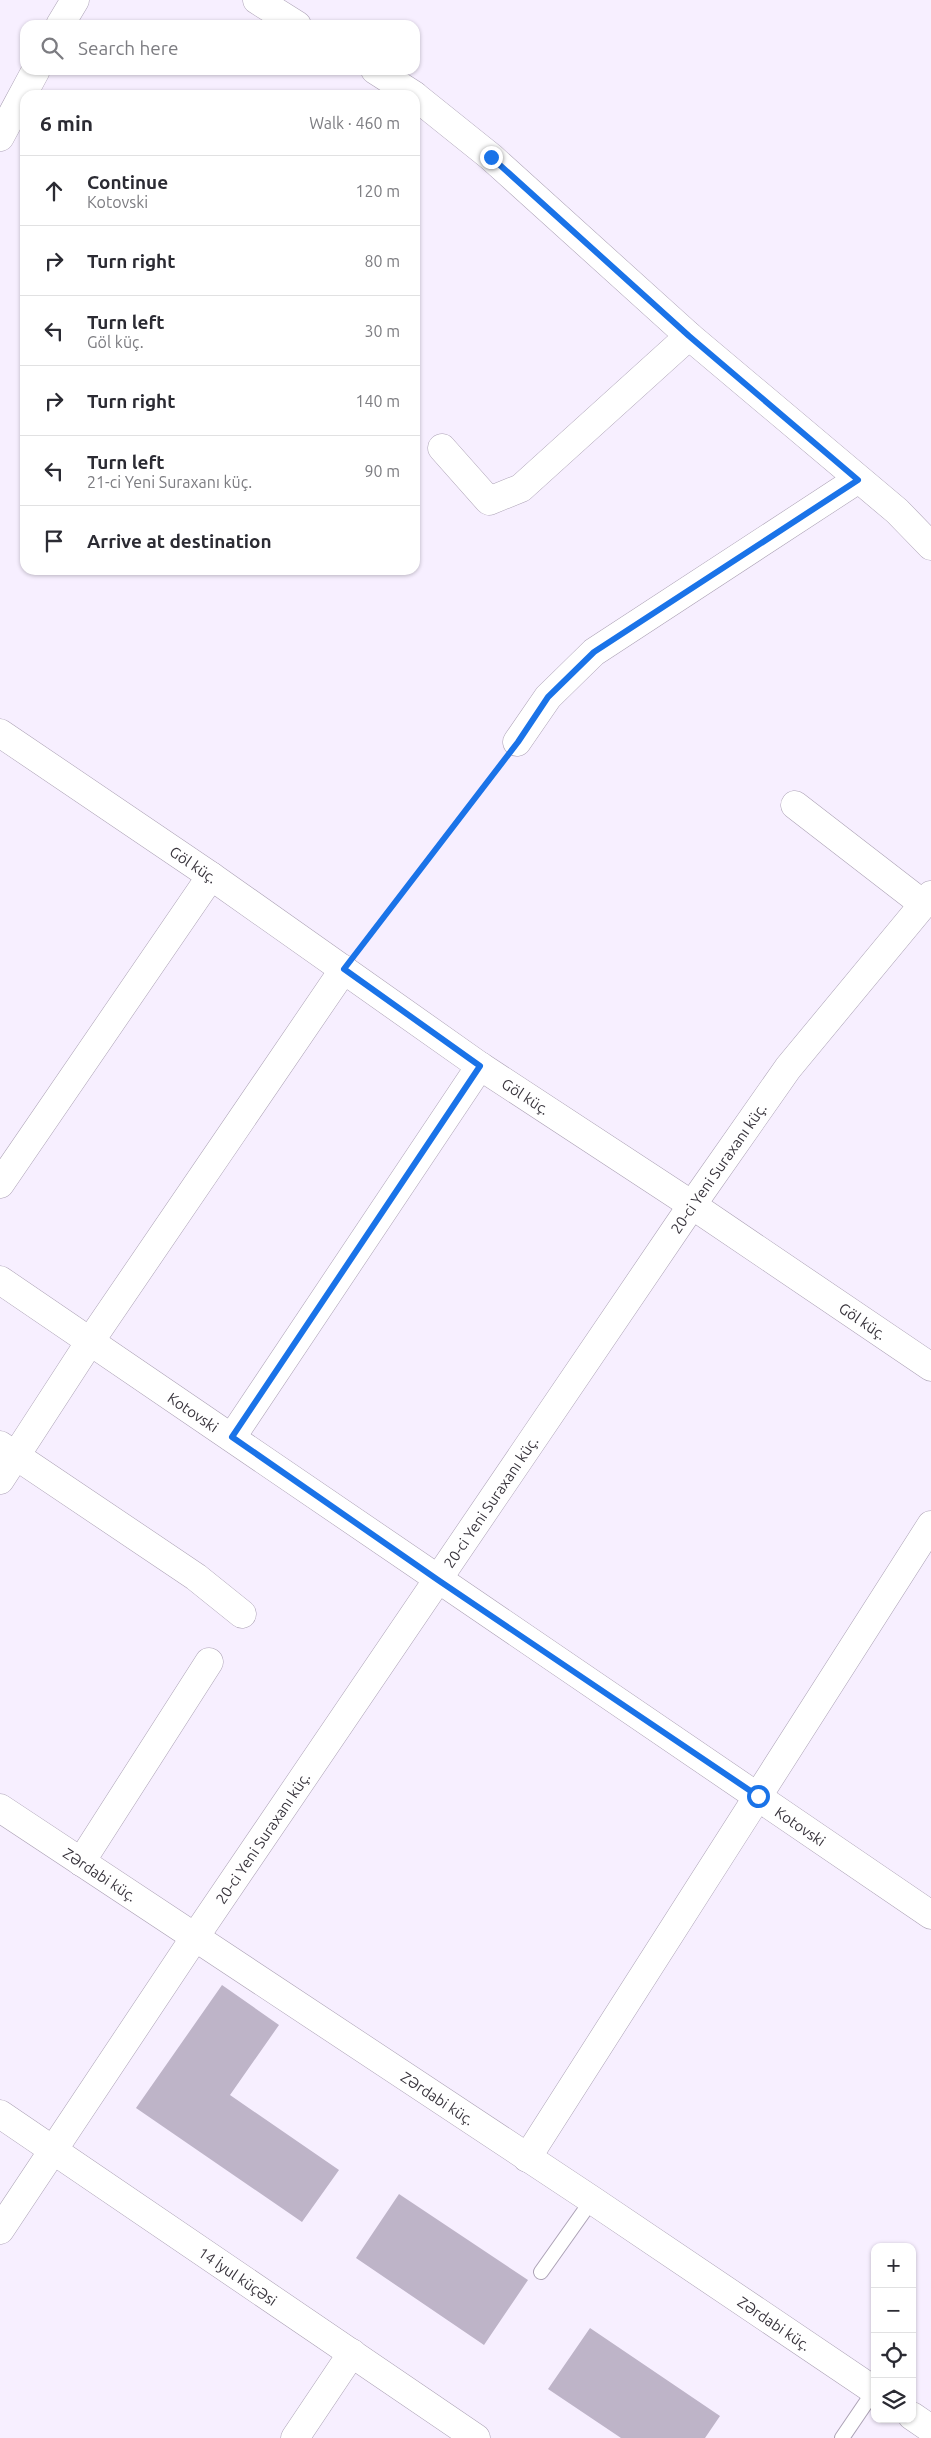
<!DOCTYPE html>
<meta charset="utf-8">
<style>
body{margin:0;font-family:Ubuntu,sans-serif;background:#f2f2f3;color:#2b2b33}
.controls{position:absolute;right:15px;bottom:15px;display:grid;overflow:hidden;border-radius:10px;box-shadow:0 1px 4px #0004}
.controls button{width:45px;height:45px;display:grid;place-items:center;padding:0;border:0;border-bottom:1px solid #e1e1e2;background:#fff;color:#2b2b33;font:25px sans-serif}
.stop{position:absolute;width:15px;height:15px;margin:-11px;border:4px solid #1a73e8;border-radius:50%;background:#fff}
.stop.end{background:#1a73e8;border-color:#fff;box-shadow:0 1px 5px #0008}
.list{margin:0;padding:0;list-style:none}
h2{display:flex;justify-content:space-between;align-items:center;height:65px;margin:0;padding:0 20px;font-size:21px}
h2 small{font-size:16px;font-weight:400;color:#7c7c81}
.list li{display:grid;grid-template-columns:32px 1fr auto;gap:15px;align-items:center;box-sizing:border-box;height:70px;padding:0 20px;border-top:1px solid #e1e1e2}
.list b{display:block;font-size:19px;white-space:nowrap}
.list p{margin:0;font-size:16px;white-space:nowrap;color:#7c7c81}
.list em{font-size:16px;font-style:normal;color:#7c7c81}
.icon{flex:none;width:28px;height:28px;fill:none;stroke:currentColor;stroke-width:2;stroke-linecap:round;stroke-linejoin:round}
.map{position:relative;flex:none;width:931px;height:2438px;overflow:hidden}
.search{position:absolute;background:#fff;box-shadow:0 1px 4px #0004;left:20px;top:20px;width:400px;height:55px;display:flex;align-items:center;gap:12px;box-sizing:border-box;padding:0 18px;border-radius:15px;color:#7c7c81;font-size:19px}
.panel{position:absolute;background:#fff;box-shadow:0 1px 4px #0004;left:20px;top:90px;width:400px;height:485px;border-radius:15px}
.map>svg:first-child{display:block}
</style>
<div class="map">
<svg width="931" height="2438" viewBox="0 0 931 2438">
<rect width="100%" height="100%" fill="#f7efff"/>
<path fill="#beb4c8" d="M222 1985 279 2025 230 2095 339 2170 302 2222 136 2108Z
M399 2194 528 2280 484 2345 356 2258Z
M590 2328 720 2416 705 2438H621L548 2389Z"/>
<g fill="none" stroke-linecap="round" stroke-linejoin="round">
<g stroke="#aca2b5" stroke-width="16">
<path id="service" d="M541 2272 592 2200
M842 2438 874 2391"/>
</g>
<g stroke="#aca2b5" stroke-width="29">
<g id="minor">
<path d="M257 0 297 25"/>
<path d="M60 25 75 0"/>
<path d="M375 70 414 95"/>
<path d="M415 96 491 157 689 336 897 511 931 546"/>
<path d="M0 137 36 70"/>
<path d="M442 448 489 501 521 488 689 336"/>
<path id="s1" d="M0 733 211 876 480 1066 692 1205 931 1367"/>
<path d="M517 742 548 697 594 652 857 480"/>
<path d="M795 805 923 904"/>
<path d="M0 1184 211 876"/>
<path id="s2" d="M0 1280 931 1915"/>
<path d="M232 1437 480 1066"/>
<path d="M0 1445 196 1577 242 1614"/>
<path d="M0 1480 89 1343 344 969"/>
<path id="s3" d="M0 1808 592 2200 875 2391"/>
<path d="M81 1862 209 1662"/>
<path d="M527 2158 931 1525"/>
<path id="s4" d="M0 2230 195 1937 692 1205 788 1068 931 895"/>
<path d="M912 2416 931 2429"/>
<path d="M295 2438 352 2353"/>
</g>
</g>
<g stroke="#aca2b5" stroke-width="29">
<g id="tertiary">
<path id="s5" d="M0 2114 476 2438"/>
</g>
</g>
<path stroke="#bcb6c3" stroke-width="3" stroke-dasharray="4 2.5" stroke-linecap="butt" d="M363 944 499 766"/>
<use href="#service" stroke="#fff" stroke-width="14"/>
<use href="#minor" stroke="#fff" stroke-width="28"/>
<use href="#tertiary" stroke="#fff" stroke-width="28"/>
</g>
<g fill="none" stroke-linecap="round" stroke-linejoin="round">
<path stroke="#1a73e8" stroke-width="6" d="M491 157 689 336 858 480 594 652 548 697 518 742 344 969 480 1066 232 1437 438 1580 758 1796"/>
</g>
<g text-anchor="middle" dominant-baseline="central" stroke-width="4" stroke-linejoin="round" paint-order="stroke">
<g font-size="15" fill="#39353d" stroke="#fff">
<text stroke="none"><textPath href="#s1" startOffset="234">Göl küç.</textPath></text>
<text stroke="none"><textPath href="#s1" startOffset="639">Göl küç.</textPath></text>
<text stroke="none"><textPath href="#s4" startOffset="1282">20-ci Yeni Suraxanı küç.</textPath></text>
<text stroke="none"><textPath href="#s1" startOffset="1044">Göl küç.</textPath></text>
<text stroke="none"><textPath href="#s2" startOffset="234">Kotovski</textPath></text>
<text stroke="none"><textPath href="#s4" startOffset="878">20-ci Yeni Suraxanı küç.</textPath></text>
<text stroke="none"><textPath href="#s2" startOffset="969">Kotovski</textPath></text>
<text stroke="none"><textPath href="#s4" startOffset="472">20-ci Yeni Suraxanı küç.</textPath></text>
<text stroke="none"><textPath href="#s3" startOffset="120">Zərdabi küç.</textPath></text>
<text stroke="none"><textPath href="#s3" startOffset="525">Zərdabi küç.</textPath></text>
<text stroke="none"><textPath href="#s5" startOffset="288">14 İyul küçəsi</textPath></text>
<text stroke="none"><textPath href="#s3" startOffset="930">Zərdabi küç.</textPath></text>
</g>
</g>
</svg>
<div class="controls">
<button>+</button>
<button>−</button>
<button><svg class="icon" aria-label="locate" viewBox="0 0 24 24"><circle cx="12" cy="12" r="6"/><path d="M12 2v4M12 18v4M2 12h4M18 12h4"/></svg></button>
<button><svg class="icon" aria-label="layers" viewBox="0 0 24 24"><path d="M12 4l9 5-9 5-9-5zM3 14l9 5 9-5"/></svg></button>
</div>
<div class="stop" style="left:758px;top:1796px"></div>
<div class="stop end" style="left:491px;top:157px"></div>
<div class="search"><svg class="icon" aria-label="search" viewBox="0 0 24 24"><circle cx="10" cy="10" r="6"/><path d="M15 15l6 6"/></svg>Search here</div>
<section class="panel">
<h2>6 min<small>Walk · 460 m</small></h2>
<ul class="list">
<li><svg class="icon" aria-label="ahead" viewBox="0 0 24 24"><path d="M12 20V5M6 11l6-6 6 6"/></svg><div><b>Continue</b><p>Kotovski</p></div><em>120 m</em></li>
<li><svg class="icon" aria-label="right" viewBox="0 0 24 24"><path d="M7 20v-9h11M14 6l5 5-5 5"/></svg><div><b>Turn right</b></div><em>80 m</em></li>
<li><svg class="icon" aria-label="left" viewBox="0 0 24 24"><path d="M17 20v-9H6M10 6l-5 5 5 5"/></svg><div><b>Turn left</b><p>Göl küç.</p></div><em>30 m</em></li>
<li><svg class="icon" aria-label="right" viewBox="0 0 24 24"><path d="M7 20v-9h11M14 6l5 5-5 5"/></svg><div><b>Turn right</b></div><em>140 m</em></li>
<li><svg class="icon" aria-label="left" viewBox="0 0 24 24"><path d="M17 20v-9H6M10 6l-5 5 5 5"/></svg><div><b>Turn left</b><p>21-ci Yeni Suraxanı küç.</p></div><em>90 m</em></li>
<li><svg class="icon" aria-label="arrive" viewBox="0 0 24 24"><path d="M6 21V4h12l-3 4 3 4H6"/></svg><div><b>Arrive at destination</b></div></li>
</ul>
</section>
</div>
